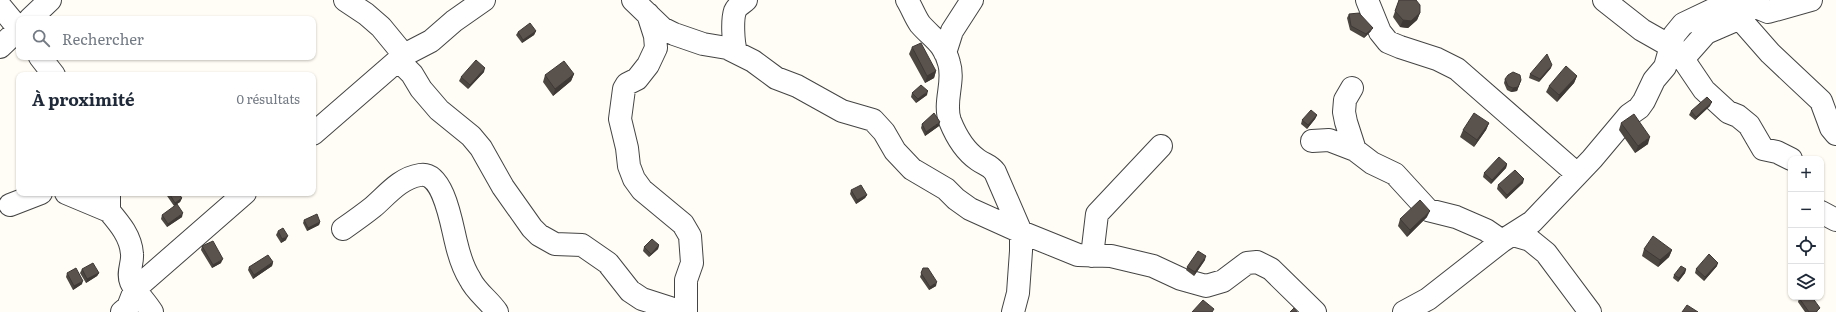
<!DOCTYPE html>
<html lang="fr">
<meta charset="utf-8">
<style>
body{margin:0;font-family:Literata,serif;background:#f6f6f7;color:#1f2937}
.controls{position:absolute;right:12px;bottom:12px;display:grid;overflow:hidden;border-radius:8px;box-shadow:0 1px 3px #0004}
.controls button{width:36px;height:36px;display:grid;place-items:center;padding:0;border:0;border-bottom:1px solid #e0e1e3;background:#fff;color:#1f2937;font:20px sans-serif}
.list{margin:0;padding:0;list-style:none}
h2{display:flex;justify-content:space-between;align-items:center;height:52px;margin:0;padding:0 16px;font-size:17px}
h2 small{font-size:13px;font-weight:400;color:#747a83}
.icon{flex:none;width:22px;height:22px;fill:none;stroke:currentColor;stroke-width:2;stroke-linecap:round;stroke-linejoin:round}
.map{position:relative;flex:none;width:1836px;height:312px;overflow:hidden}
.search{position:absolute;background:#fff;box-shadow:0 1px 3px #0004;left:16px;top:16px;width:300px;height:44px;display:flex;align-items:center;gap:10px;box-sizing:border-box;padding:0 14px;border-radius:8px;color:#747a83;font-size:15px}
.panel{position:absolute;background:#fff;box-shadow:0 1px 3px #0004;left:16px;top:72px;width:300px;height:124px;border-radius:8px}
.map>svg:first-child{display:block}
</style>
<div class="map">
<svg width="1836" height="312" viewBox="0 0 1836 312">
<rect width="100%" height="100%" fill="#fffdf5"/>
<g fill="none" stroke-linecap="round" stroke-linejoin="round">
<g stroke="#444" stroke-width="24">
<path id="minor" d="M345 0 366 14 381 27 404 55 431 41 454 21 484 0
M633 0 662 28 674 34 703 44 727 48 753 61 776 78 797 86 842 111 873 120 884 132 895 151 912 169 946 189 956 199 970 209 1021 232 1078 255 1111 256 1153 266 1181 279 1206 286 1223 281 1247 263 1257 262 1271 269 1315 312
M907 0C912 8 915 17 920 24 932 38 944 43 949 63 955 82 943 102 950 121 956 136 965 151 978 160 985 165 990 165 995 172L1021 232V251L1018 293 1013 312
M1367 0 1380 32 1388 42 1400 47 1437 59 1457 69 1576 173
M1604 0 1642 30 1672 47 1683 59 1704 90 1728 112 1738 116 1749 125 1763 149 1777 152 1791 159
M0 6 19 29
M648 14 655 36 656 48 648 65 637 79 627 84 624 89 620 119 627 148 629 166 634 179 642 190 683 224 690 236 692 263 686 280V312
M30 19 50 0
M0 47 19 29
M736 52C733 42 732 20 735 11 737 6 743 3 746 0
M945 53 952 31 972 0
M40 57 54 75
M1683 59 1706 33 1736 20H1741L1770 53 1821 101 1831 128 1836 134
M398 60 412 74 421 89 439 110 471 136 481 148 503 187 532 228 539 235 555 244 582 245 608 263 630 291 642 299 670 308 675 312
M1352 88 1345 100 1344 112 1346 122 1355 150 1372 163 1395 174 1428 210 1456 217 1486 230 1502 241
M313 134 404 55
M1312 141 1329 140 1355 150
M66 193 109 211V193
M10 205 41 193
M109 211C120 224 131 237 132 254 133 264 127 272 131 282 136 293 146 302 152 312
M1821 212 1836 220
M343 229C353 222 363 215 373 207 387 195 400 178 420 175 444 171 452 227 456 242 459 255 463 268 470 279 476 292 489 300 497 312
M1513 235 1530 240 1546 253 1590 312
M1092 256 1097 214 1161 146
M122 312 128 307 135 289 245 193
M1404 312 1428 299 1502 241 1532 222 1592 159 1629 115 1639 108 1644 101 1654 80 1665 67 1674 35 1683 24 1727 3 1742 1 1768 12 1811 0"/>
</g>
<use href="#minor" stroke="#fff" stroke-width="22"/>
</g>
<path fill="#4d4742" d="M1399 0 1420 13 1417 20 1408 28 1400 27 1393 17Z
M1349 14 1371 31 1364 38 1350 30 1347 18Z
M536 31 534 35 522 43 516 35 518 32Z
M912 47 936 71 934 78 925 83 909 54Z
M1551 68 1539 82 1529 78 1530 74Z
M484 72 468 89 459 81 461 77Z
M574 74 571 81 553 96 543 82 545 75Z
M1577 76 1574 83 1557 102 1546 92 1549 86Z
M1505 79 1521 80 1517 91 1511 92 1507 90 1504 83Z
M912 93 927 95 916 103 911 97Z
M1710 106 1695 120 1689 115 1691 111Z
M1317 115 1315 119 1307 129 1301 124 1302 120Z
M1489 123 1486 130 1474 147 1460 137 1463 130Z
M1621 123 1648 144 1635 153 1619 130Z
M922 124 939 126 925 136 921 128Z
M1507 164 1506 168 1491 184 1483 177 1484 173Z
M1523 183 1506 199 1497 189 1498 185Z
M851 190 867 195 865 198 856 204 850 194Z
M165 193H178L182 198 180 202 174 206Z
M162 215 182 217 167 227 161 219Z
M1427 217 1407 237 1398 226 1400 219Z
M304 220 320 222 319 225 307 231 303 223Z
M278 231 286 240 281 243 276 235Z
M659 245 658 249 649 257 643 251 644 247Z
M202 246 221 263 212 268 201 250Z
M1644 249 1672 250 1669 257 1658 267 1642 256Z
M1205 260 1194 276 1186 270 1187 267Z
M273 262 272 266 253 279 248 270 249 267Z
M1717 266 1704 281 1695 273 1696 269Z
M923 268 936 286 929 290 920 277Z
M82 269 99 273 97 276 86 283 80 273Z
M1686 269 1685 273 1678 282 1673 278 1674 275Z
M67 273 82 284 73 290 66 277Z
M1799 298 1818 312H1805L1798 302Z"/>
<path fill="#3f3936" d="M1420 13 1417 20 1408 28 1400 27 1403 20Z
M1373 28 1371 31 1364 38 1366 34Z
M536 31 534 35 522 43 523 40Z
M1552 65 1551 68 1539 82 1540 79Z
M485 68 484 72 468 89 470 85Z
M936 71 934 78 925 83 927 76Z
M574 74 571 81 553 96 555 89Z
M1577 76 1574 83 1557 102 1559 95Z
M1521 80 1517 91 1511 92 1513 88Z
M928 91 927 95 916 103 918 99Z
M1712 102 1710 106 1695 120 1696 117Z
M1317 115 1315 119 1307 129 1308 125Z
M940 122 939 126 925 136 926 132Z
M1489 123 1486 130 1474 147 1477 140Z
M1650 137 1648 144 1635 153 1638 146Z
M1507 164 1506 168 1491 184 1492 180Z
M1524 179 1523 183 1506 199 1507 195Z
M867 195 865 198 856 204 857 200Z
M182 198 180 202 174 206 175 203Z
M1430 211 1427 217 1407 237 1410 230Z
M183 213 182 217 167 227 168 224Z
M320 222 319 225 307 231 308 228Z
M288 236 286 240 281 243 282 239Z
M659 245 658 249 649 257 651 254Z
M1672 250 1669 257 1658 267 1660 260Z
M1206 256 1205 260 1194 276 1195 272Z
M223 259 221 263 212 268 213 265Z
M273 262 272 266 253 279 254 275Z
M1718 263 1717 266 1704 281 1705 277Z
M1686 269 1685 273 1678 282 1679 278Z
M99 273 97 276 86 283 87 279Z
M83 281 82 284 73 290 74 286Z
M937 282 936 286 929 290 930 287Z"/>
<path fill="#5a524d" stroke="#3f3936" d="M1399 0H1416L1420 5V13L1411 21 1403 20 1395 11Z
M1359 13 1373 28 1366 34 1351 26 1349 14Z
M530 23 536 31 523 40 518 32Z
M921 43 936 71 927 76 912 47Z
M1547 54 1552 65 1540 79 1530 74Z
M476 60 485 68 470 85 461 77Z
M564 61 574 74 555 89 545 75Z
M1566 66 1577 76 1559 95 1549 86Z
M1513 72 1520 75 1521 80 1518 87 1513 88 1508 86 1505 79 1508 75Z
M921 85 928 91 918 99 912 93Z
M1707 97 1712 102 1696 117 1691 111Z
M1311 110 1317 115 1308 125 1302 120Z
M934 113 940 122 926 132 922 124Z
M1474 113 1489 123 1477 140 1463 130Z
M1634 114 1650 137 1638 146 1621 123Z
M1499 157 1507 164 1492 180 1484 173Z
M1515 170 1524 179 1507 195 1498 185Z
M861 185 867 195 857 200 851 190Z
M169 193H178L182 198 175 203Z
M1420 200 1430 211 1410 230 1400 219Z
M177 204 183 213 168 224 162 215Z
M317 214 320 222 308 228 304 220Z
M283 228 288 236 282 239 278 231Z
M1653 236 1672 250 1660 260 1644 249Z
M652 239 659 245 651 254 644 247Z
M213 241 223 259 213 265 202 246Z
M1198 251 1206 256 1195 272 1187 267Z
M1709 254 1718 263 1705 277 1696 269Z
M268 255 273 262 254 275 249 267Z
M93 263 99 273 87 279 82 269Z
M1681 266 1686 269 1679 278 1674 275Z
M76 268 83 281 74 286 67 273Z
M923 268H928L937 282 930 287 921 273Z
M1801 297H1812L1820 308 1816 312H1809L1799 298Z
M1203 300 1214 309 1212 312H1192Z
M1687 305 1698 312H1682Z
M1294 308 1297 312H1290Z"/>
</svg>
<div class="controls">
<button>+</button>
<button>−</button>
<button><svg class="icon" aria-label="locate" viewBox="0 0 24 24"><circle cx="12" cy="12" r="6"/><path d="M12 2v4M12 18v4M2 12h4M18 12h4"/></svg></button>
<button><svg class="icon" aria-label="layers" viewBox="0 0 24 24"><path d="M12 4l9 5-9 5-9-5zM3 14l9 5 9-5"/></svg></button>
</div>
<div class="search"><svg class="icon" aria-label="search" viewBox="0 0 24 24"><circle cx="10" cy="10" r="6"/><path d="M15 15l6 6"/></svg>Rechercher</div>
<section class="panel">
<h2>À proximité<small>0 résultats</small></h2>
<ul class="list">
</ul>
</section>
</div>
